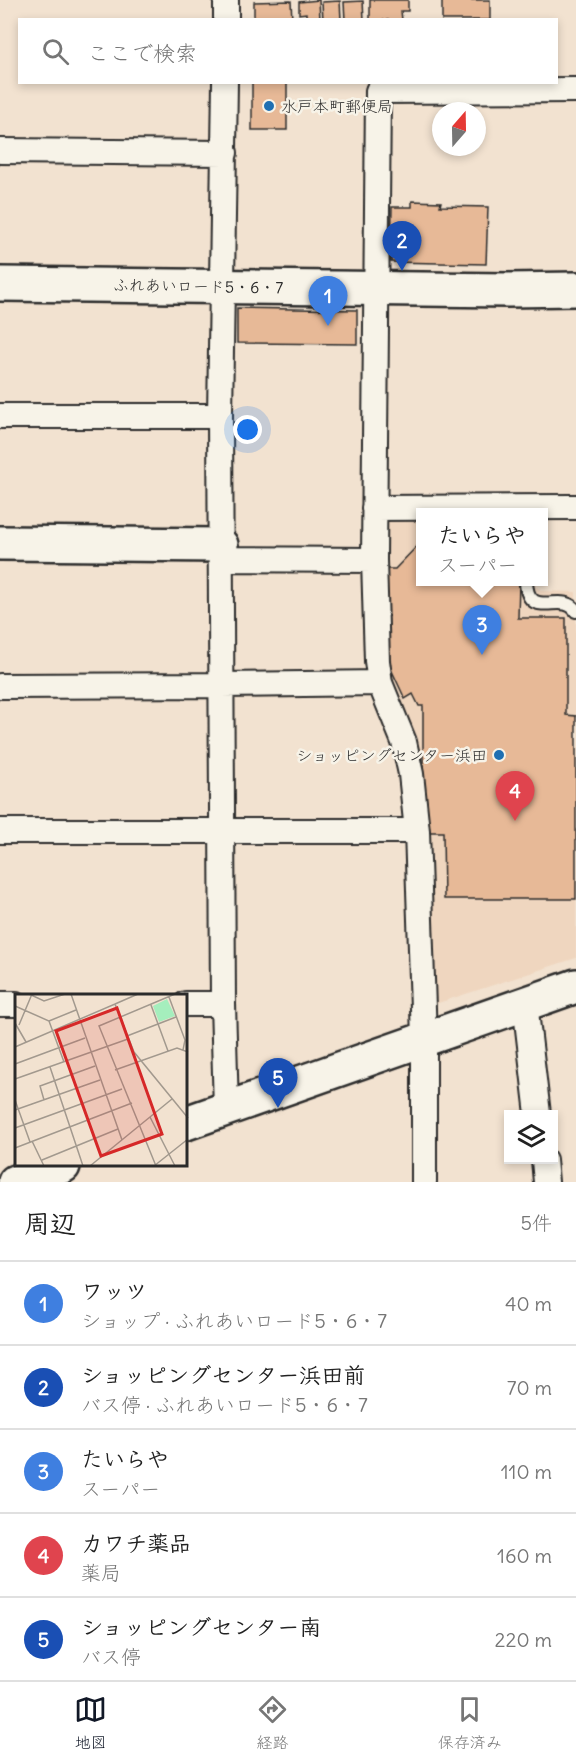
<!DOCTYPE html>
<html lang="ja">
<meta charset="utf-8">
<style>
body{margin:0;font-family:Delius,"Klee One",sans-serif;background:#f6f6f6;color:#222}
.controls{position:absolute;right:18px;bottom:18px;display:grid;overflow:hidden;border-radius:0px;box-shadow:0 3px 9px #0003}
.controls button{width:54px;height:54px;display:grid;place-items:center;padding:0;border:0;border-bottom:2px solid #e0e0e0;background:#fff;color:#222;font:30px sans-serif}
.compass{position:absolute;left:432px;top:102px;width:54px;height:54px;border-radius:50%;background:#fff;box-shadow:0 3px 9px #0003;rotate:20deg}
.you{position:absolute;left:248px;top:430px;width:21px;height:21px;margin:-15px;border:4px solid #fff;border-radius:50%;background:#1a73e8;box-shadow:0 0 0 9px #1a73e833}
.badge{display:grid;place-items:center;width:39px;height:39px;border-radius:50%;background:#111827;color:#fff;font-size:20px;font-weight:700}
.pin{position:absolute;translate:-50% -50px;filter:drop-shadow(0 2px 3px #0008)}
.pin::after{content:'';position:absolute;top:32px;width:21px;height:18px;background:inherit;clip-path:polygon(0 0,100% 0,50% 100%)}
.popup{position:absolute;left:416px;top:508px;width:132px;height:78px;box-sizing:border-box;display:grid;place-content:center;border-radius:0px;background:#fff;filter:drop-shadow(0 2px 4px #0005);font-size:20px;white-space:nowrap;color:#767676}
.popup b{font-size:22px;color:#222}
.popup::after{content:'';position:absolute;left:50%;top:100%;margin-left:-12px;border:12px solid transparent;border-top-color:#fff}
.list{margin:0;padding:0;list-style:none}
h2{display:flex;justify-content:space-between;align-items:center;height:78px;margin:0;padding:0 24px;font-size:26px}
h2 small{font-size:20px;font-weight:400;color:#767676}
.list li{display:grid;grid-template-columns:39px 1fr auto;gap:18px;align-items:center;box-sizing:border-box;height:84px;padding:0 24px;border-top:2px solid #e0e0e0}
.list b{display:block;font-size:22px;white-space:nowrap}
.list p{margin:0;font-size:20px;white-space:nowrap;color:#767676}
.list em{font-size:20px;font-style:normal;color:#767676}
.icon{flex:none;width:33px;height:33px;fill:none;stroke:currentColor;stroke-width:2;stroke-linecap:round;stroke-linejoin:round}
.map{position:relative;flex:none;width:576px;height:1182px;overflow:hidden}
.search{position:absolute;background:#fff;box-shadow:0 3px 9px #0003;left:18px;right:18px;top:18px;height:66px;display:flex;align-items:center;gap:15px;box-sizing:border-box;padding:0 21px;border-radius:0px;color:#767676;font-size:22px}
.sheet{height:498px;background:#fff}
nav{display:flex;justify-content:space-around;align-items:center;box-sizing:border-box;height:84px;border-top:2px solid #e0e0e0;background:#fff;font-size:16px;color:#767676}
nav a{display:grid;justify-items:center;gap:3px}
nav .on{color:#111827}
.map>svg:first-child{display:block}
</style>
<div class="map">
<svg width="576" height="1182" viewBox="0 0 576 1182">
<rect width="100%" height="100%" fill="#f2e2d0"/>
<filter id="ink" filterUnits="userSpaceOnUse"><feTurbulence type="fractalNoise" baseFrequency=".0167" numOctaves="2"/><feDisplacementMap in="SourceGraphic" scale="12" xChannelSelector="R" yChannelSelector="G"/><feConvolveMatrix kernelMatrix="1 2 1 2 8 2 1 2 1" color-interpolation-filters="sRGB"/></filter>
<g filter="url(#ink)">
<path fill="#efd6bf" d="M381 518H420V582H534V585L542 591 576 592V958L432 1005 430 911 383 672Z"/>
<path fill="#e7b997" stroke="#2b2b2b" stroke-width="1.5" d="M319 0 320 20H306V13L299 14V2Z
M370 0H408V11H401L402 20H370Z
M442 0H490V20H442Z
M291 1 292 20H254V2Z
M340 1 341 20H323L322 2Z
M363 1 364 20H345L344 2Z
M252 82H287V130H252Z
M412 201 441 202 440 206 488 207 486 264 391 262 392 207H412Z
M237 308 357 310V344L237 343Z
M420 543V582H519L518 618H566V715L576 716V899H444L443 832H428L423 794V706H419L413 694 405 699 386 658 385 569H395Z"/>
<g fill="none" stroke-linecap="round" stroke-linejoin="round">
<g stroke="#2b2b2b" stroke-width="16">
<path id="lane" d="M526 582C528 622 563 590 576 611"/>
</g>
<g stroke="#2b2b2b" stroke-width="28">
<path id="street" d="M226 20V0
M225 82 220 416 223 1004 226 1109
M0 151 225 153
M0 416H220
M374 508 576 507
M221 559 374 560
M0 686 222 685 380 683
M0 831H417
M525 1003 538 1114
M0 1004H16
M186 1004H223
M544 1160 546 1182
M424 1182V1038L417 831 411 774 404 742 380 683 377 661 374 560 378 91 576 90"/>
</g>
<g stroke="#2b2b2b" stroke-width="38">
<path id="secondary" d="M0 284 508 290 576 289
M0 543 221 545
M186 1123 576 986
M15 1182 63 1166"/>
</g>
<use href="#lane" stroke="#f7f3e8" stroke-width="12"/>
<use href="#street" stroke="#f7f3e8" stroke-width="24"/>
<use href="#secondary" stroke="#f7f3e8" stroke-width="33"/>
</g>
</g>
<g fill="#1f6fb2" stroke="#f7f3e8" stroke-width="2">
<circle cx="269" cy="106" r="6"/>
<circle cx="499" cy="755" r="6"/>
</g>
<g text-anchor="middle" dominant-baseline="central" stroke-width="5" stroke-linejoin="round" paint-order="stroke">
<g font-size="16" fill="#2b2b2b" stroke="#f7f3e8" text-anchor="start">
<text x="281" y="106">水戸本町郵便局</text>
<text x="487" y="755" text-anchor="end">ショッピングセンター浜田</text>
</g>
<g font-size="16" fill="#2b2b2b" stroke="#f7f3e8">
<text transform="translate(198 286) rotate(1)">ふれあいロード5・6・7</text>
</g>
</g>
<g transform="translate(15 994)">
<rect width="172" height="172" fill="#f2e2d0"/>
<path d="M152 5 160 22 144 28 138 12Z" fill="#a5eebd"/>
<path fill="none" stroke="#a2998e" stroke-width="1.5" d="M14 0 29 7 50 0M56 0 107 146M154 3 170 46 168 56M100 10 123 0M136 11 153 57M0 12 34 27 49 68M34 27 61 16M0 29 11 48M4 31 17 0M112 42 161 23M0 53 100 10 119 58 173 124M0 70 70 44M35 73 68 172M100 76 162 54 173 58M0 85 113 45M0 106 15 148M29 106 25 92 80 72M0 116 85 86M135 123 160 172M0 134 107 95M17 147 29 172M0 154 117 109M27 166 103 135M75 172 157 105M139 172 173 145M141 172 84 32 160 0"/>
<path fill="#d62828" fill-opacity="0.15" stroke="#d62828" stroke-width="3" d="M102 14 147 140 86 162 41 37Z"/>
<rect width="172" height="172" fill="none" stroke="#2b2b2b" stroke-width="3"/>
</g>
</svg>
<div class="controls">
<button><svg class="icon" aria-label="layers" viewBox="0 0 24 24"><path d="M12 4l9 5-9 5-9-5zM3 14l9 5 9-5"/></svg></button>
</div>
<svg class="compass" viewBox="-18 -18 36 36"><path d="M0-13l5 13h-10z" fill="#e53935"/><path d="M0 13l5-13h-10z" fill="#767676"/></svg>
<div class="you"></div>
<div class="pin badge" style="left:328px;top:326px;background:#3f7fe0">1</div>
<div class="pin badge" style="left:402px;top:271px;background:#1a4fb4">2</div>
<div class="pin badge" style="left:482px;top:655px;background:#3f7fe0">3</div>
<div class="popup"><b>たいらや</b>スーパー</div>
<div class="pin badge" style="left:515px;top:821px;background:#e0444e">4</div>
<div class="pin badge" style="left:278px;top:1108px;background:#1a4fb4">5</div>
<div class="search"><svg class="icon" aria-label="search" viewBox="0 0 24 24"><circle cx="10" cy="10" r="6"/><path d="M15 15l6 6"/></svg>ここで検索</div>
</div>
<section class="sheet">
<h2>周辺<small>5件</small></h2>
<ul class="list">
<li><span class="badge" style="background:#3f7fe0">1</span><div><b>ワッツ</b><p>ショップ · ふれあいロード5・6・7</p></div><em>40 m</em></li>
<li><span class="badge" style="background:#1a4fb4">2</span><div><b>ショッピングセンター浜田前</b><p>バス停 · ふれあいロード5・6・7</p></div><em>70 m</em></li>
<li><span class="badge" style="background:#3f7fe0">3</span><div><b>たいらや</b><p>スーパー</p></div><em>110 m</em></li>
<li><span class="badge" style="background:#e0444e">4</span><div><b>カワチ薬品</b><p>薬局</p></div><em>160 m</em></li>
<li><span class="badge" style="background:#1a4fb4">5</span><div><b>ショッピングセンター南</b><p>バス停</p></div><em>220 m</em></li>
</ul>
</section>
<nav>
<a class="on"><svg class="icon" aria-label="map" viewBox="0 0 24 24"><path d="M3 6l6-2 6 2 6-2v14l-6 2-6-2-6 2zM9 4v14M15 6v14"/></svg>地図</a>
<a><svg class="icon" aria-label="directions" viewBox="0 0 24 24"><path d="M12 3l9 9-9 9-9-9zM9 14v-3h6M13 9l2 2-2 2"/></svg>経路</a>
<a><svg class="icon" aria-label="saved" viewBox="0 0 24 24"><path d="M7 4h10v16l-5-4-5 4z"/></svg>保存済み</a>
</nav>
